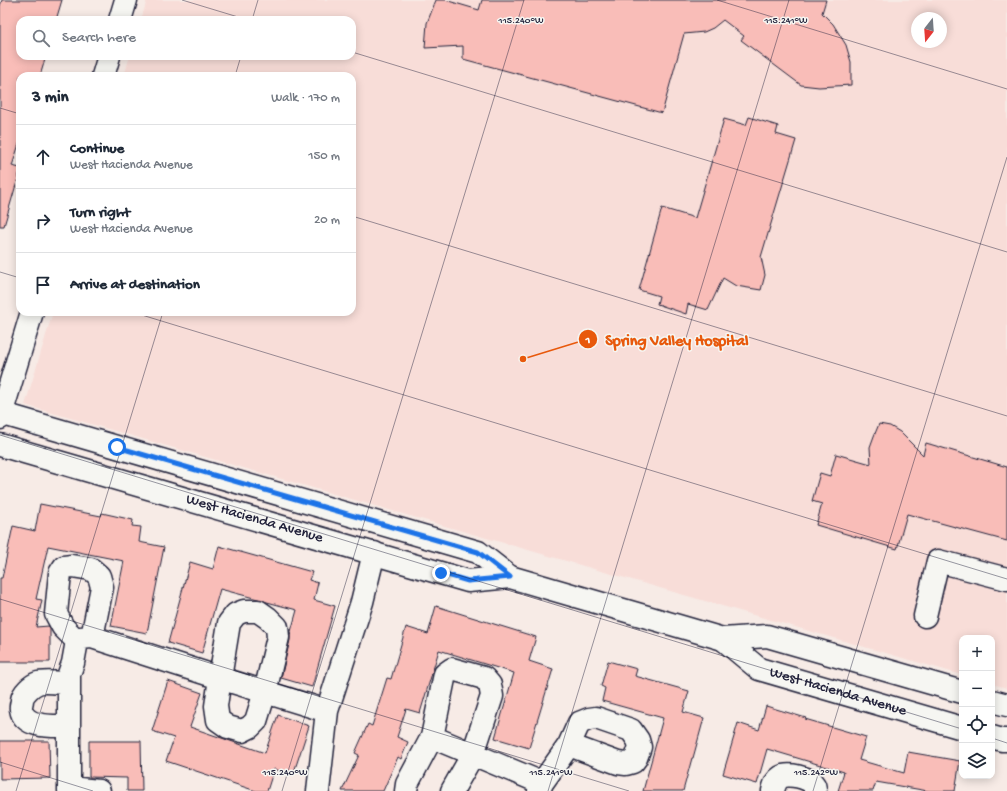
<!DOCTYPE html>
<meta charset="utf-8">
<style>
body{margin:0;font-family:"Gochi Hand",sans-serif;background:#f2f2f3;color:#1f2937}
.controls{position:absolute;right:12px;bottom:12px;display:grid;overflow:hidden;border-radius:8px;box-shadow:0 2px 10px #0003}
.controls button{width:36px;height:36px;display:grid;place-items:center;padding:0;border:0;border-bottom:1px solid #e0e1e3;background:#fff;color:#1f2937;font:20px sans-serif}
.compass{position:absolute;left:911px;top:12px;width:36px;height:36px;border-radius:50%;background:#fff;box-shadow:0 2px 10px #0003;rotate:197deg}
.stop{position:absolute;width:12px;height:12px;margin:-9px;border:3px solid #1a73e8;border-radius:50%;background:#fff}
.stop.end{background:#1a73e8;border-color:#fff;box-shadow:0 1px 4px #0008}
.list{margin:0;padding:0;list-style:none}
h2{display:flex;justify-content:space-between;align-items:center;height:52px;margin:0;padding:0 16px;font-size:17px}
h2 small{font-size:13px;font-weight:400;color:#747a83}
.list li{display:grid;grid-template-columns:26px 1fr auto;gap:12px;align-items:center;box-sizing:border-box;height:64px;padding:0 16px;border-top:1px solid #e0e1e3}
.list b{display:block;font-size:15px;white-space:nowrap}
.list p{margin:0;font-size:13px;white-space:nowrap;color:#747a83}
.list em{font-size:13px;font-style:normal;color:#747a83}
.icon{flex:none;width:22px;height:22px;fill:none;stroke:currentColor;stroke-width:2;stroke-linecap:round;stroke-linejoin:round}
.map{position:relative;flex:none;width:1007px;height:791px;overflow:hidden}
.search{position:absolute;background:#fff;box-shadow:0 2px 10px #0003;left:16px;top:16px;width:340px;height:44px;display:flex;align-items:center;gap:10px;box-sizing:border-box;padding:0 14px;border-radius:12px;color:#747a83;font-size:15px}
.panel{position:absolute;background:#fff;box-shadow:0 2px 10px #0003;left:16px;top:72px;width:340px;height:244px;border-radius:12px}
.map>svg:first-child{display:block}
</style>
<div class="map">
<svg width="1007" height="791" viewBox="0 0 1007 791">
<rect width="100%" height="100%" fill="#f7ebe6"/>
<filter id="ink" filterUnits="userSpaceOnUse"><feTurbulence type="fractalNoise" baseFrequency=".025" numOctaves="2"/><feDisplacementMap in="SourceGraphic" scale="8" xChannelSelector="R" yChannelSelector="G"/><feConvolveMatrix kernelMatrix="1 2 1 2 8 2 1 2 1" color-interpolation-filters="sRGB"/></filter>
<g filter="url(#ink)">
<path fill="#f8ddd8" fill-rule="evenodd" d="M147 0H1007V688L992 684V638H962V675L25 405 53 312H352V76H124L130 56H352V20H141ZM917 18H941V42H917Z"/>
<path fill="#f9bdb8" stroke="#22223b" d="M2 0H62L56 20H20V56H46L40 76H20V141L12 166 20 168V171L4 226H0V6Z
M436 0H445L479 10 482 0H826L822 13 833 24 846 45 851 62V85L819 87 801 85 741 40 744 36 723 20 713 28 704 32 684 34 662 113 463 59V46L425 48 427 23Z
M749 117 778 126 776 134 796 140 761 257 765 275 761 290 736 286 723 278 708 310 688 304 686 314 657 304 659 296 639 290 662 208 695 218 724 119 746 125Z
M879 424 890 426 900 432 923 455 926 443 1007 467V541L907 514 897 549 816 525 822 504 812 501 820 473 830 476 836 454 871 464 870 447 874 436Z
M40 504 101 516 102 513 133 520 132 526 141 527 139 542 164 547 147 633 111 626 124 561 48 546 36 599 42 600 36 627 49 626 50 629V662H0V578H2L13 526 35 531Z
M219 546 312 572 309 580 318 583 314 600 335 606 312 687 281 678 290 640V635L297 610 267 602 258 599 254 598 220 589 202 653 168 643 190 562 213 569Z
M436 606 536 637 529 661 553 669 529 748 495 738 514 673 439 650 420 713 406 709 397 737 408 742 401 759 398 757 383 791H342L359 755 355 753 368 724 372 726 387 678 391 679 406 627 428 634Z
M608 661 637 669 635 676 689 691 683 712 704 718 693 758H692L683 791H643L663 718 602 701 605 688 601 686Z
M168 681 202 693 190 727 265 753 278 715 309 726 293 775 274 769 267 791H256L166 761 174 738 152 731Z
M766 706 806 718 805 719 866 737 859 760 904 773 908 752 960 761 955 791H928L876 782 873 791H838L844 772 767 749 757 784 723 774 738 723 759 730Z
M0 741H49L50 778 0 779Z
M89 741H141L142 791H127V778L89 777Z"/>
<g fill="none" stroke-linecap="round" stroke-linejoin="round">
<g stroke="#22223b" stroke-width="25">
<path id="minor" d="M120 20 126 0
M103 76 109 56
M0 418 32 312
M244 611H258L268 618 277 627 278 637 265 692 256 721 250 727 242 731 228 727 218 720 216 706 220 678 229 623 236 614Z
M925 616 938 561 1007 579
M77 641 63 627 56 614 60 573 64 567 72 566 91 569 99 576 102 587 92 637
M69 726C55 726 24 729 21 709 20 707 22 703 22 700 23 693 32 685 38 683 43 681 63 683 69 683
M542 783 569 745 618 763 626 764 633 762 636 758 640 747 638 740 631 730 596 718 589 719 579 723 569 745
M69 788 99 791
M69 791V674L73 663 77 641 80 638 92 637 220 678 327 711
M318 791 327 711 362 602 374 553
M406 791 407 784 432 737
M452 791 473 754 492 696 490 685 484 678 452 669 445 674 432 737 542 783 539 791
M773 791C774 786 776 780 781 777 788 773 809 777 814 785 815 786 815 789 815 791"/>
</g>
<g stroke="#22223b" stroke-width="25">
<g id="major">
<path d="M0 413 478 552 510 577"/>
<path id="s1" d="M0 445 468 581 510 577 723 639 767 636 962 692"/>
<path id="s2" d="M723 639 759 669 962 728"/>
<path d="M992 701 1007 705"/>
<path d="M992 737 1002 740H1007"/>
</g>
</g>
<use href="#minor" stroke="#f6f6f2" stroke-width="22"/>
<use href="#major" stroke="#f6f6f2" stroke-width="22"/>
</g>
</g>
<g fill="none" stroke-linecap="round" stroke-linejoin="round" filter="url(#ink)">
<path stroke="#1a73e8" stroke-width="5" d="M117 447 478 552 510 577 468 581 441 573"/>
</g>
<path fill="none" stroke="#22223b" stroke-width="1" stroke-opacity="0.45" d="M182 0 248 20M717 0 1007 89M252 20 258 0M352 52 1007 252M235 76 241 56M0 108 20 114M352 216 1007 416M0 272 20 278M132 312 1007 579M0 435 962 729M0 599 629 791M992 738 1007 743M0 762 93 791M16 791 163 312M282 791 524 0M548 791 789 0M813 791 1007 157"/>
<g text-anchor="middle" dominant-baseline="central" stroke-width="3" stroke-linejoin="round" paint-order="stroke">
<g font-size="15" fill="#22223b" stroke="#f6f6f2">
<text stroke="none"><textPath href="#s1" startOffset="265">West Hacienda Avenue</textPath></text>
<text stroke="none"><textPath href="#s2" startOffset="129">West Hacienda Avenue</textPath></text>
</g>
</g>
<g font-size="10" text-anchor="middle" fill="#22223b" stroke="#f6f6f2" stroke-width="3" stroke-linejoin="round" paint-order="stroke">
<text x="521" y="23">115.240°W</text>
<text x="786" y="23">115.241°W</text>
<text x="285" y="775">115.240°W</text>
<text x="551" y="775">115.241°W</text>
<text x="816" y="775">115.242°W</text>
</g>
<path fill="none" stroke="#e8590c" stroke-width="1.5" d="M523 359L588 339"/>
<g fill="#e8590c" stroke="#f6f6f2" stroke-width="1.5">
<circle cx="523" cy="359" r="4"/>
<circle cx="588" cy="339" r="10"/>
</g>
<g font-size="12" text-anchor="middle" font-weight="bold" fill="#fff">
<text x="588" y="343">1</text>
</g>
<g font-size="16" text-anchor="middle" font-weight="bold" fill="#e8590c" stroke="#f6f6f2" stroke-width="3" stroke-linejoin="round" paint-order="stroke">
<text x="677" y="345">Spring Valley Hospital</text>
</g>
</svg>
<div class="controls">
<button>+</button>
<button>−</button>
<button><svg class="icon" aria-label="locate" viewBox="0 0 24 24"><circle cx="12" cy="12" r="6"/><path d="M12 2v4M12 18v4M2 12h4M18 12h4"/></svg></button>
<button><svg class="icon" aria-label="layers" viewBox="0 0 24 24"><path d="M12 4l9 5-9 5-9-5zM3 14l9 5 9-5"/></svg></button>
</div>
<svg class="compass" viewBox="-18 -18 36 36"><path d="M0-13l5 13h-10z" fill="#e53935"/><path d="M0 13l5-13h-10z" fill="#747a83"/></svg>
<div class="stop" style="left:117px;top:447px"></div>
<div class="stop end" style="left:441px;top:573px"></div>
<div class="search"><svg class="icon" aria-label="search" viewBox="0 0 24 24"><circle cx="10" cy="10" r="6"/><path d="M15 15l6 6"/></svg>Search here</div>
<section class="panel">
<h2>3 min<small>Walk · 170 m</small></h2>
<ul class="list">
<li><svg class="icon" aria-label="ahead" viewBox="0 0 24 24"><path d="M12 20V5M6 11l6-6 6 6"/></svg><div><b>Continue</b><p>West Hacienda Avenue</p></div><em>150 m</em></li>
<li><svg class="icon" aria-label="right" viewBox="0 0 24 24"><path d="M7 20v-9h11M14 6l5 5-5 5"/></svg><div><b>Turn right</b><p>West Hacienda Avenue</p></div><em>20 m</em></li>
<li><svg class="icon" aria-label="arrive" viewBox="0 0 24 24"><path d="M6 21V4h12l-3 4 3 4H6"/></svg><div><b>Arrive at destination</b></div></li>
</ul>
</section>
</div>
